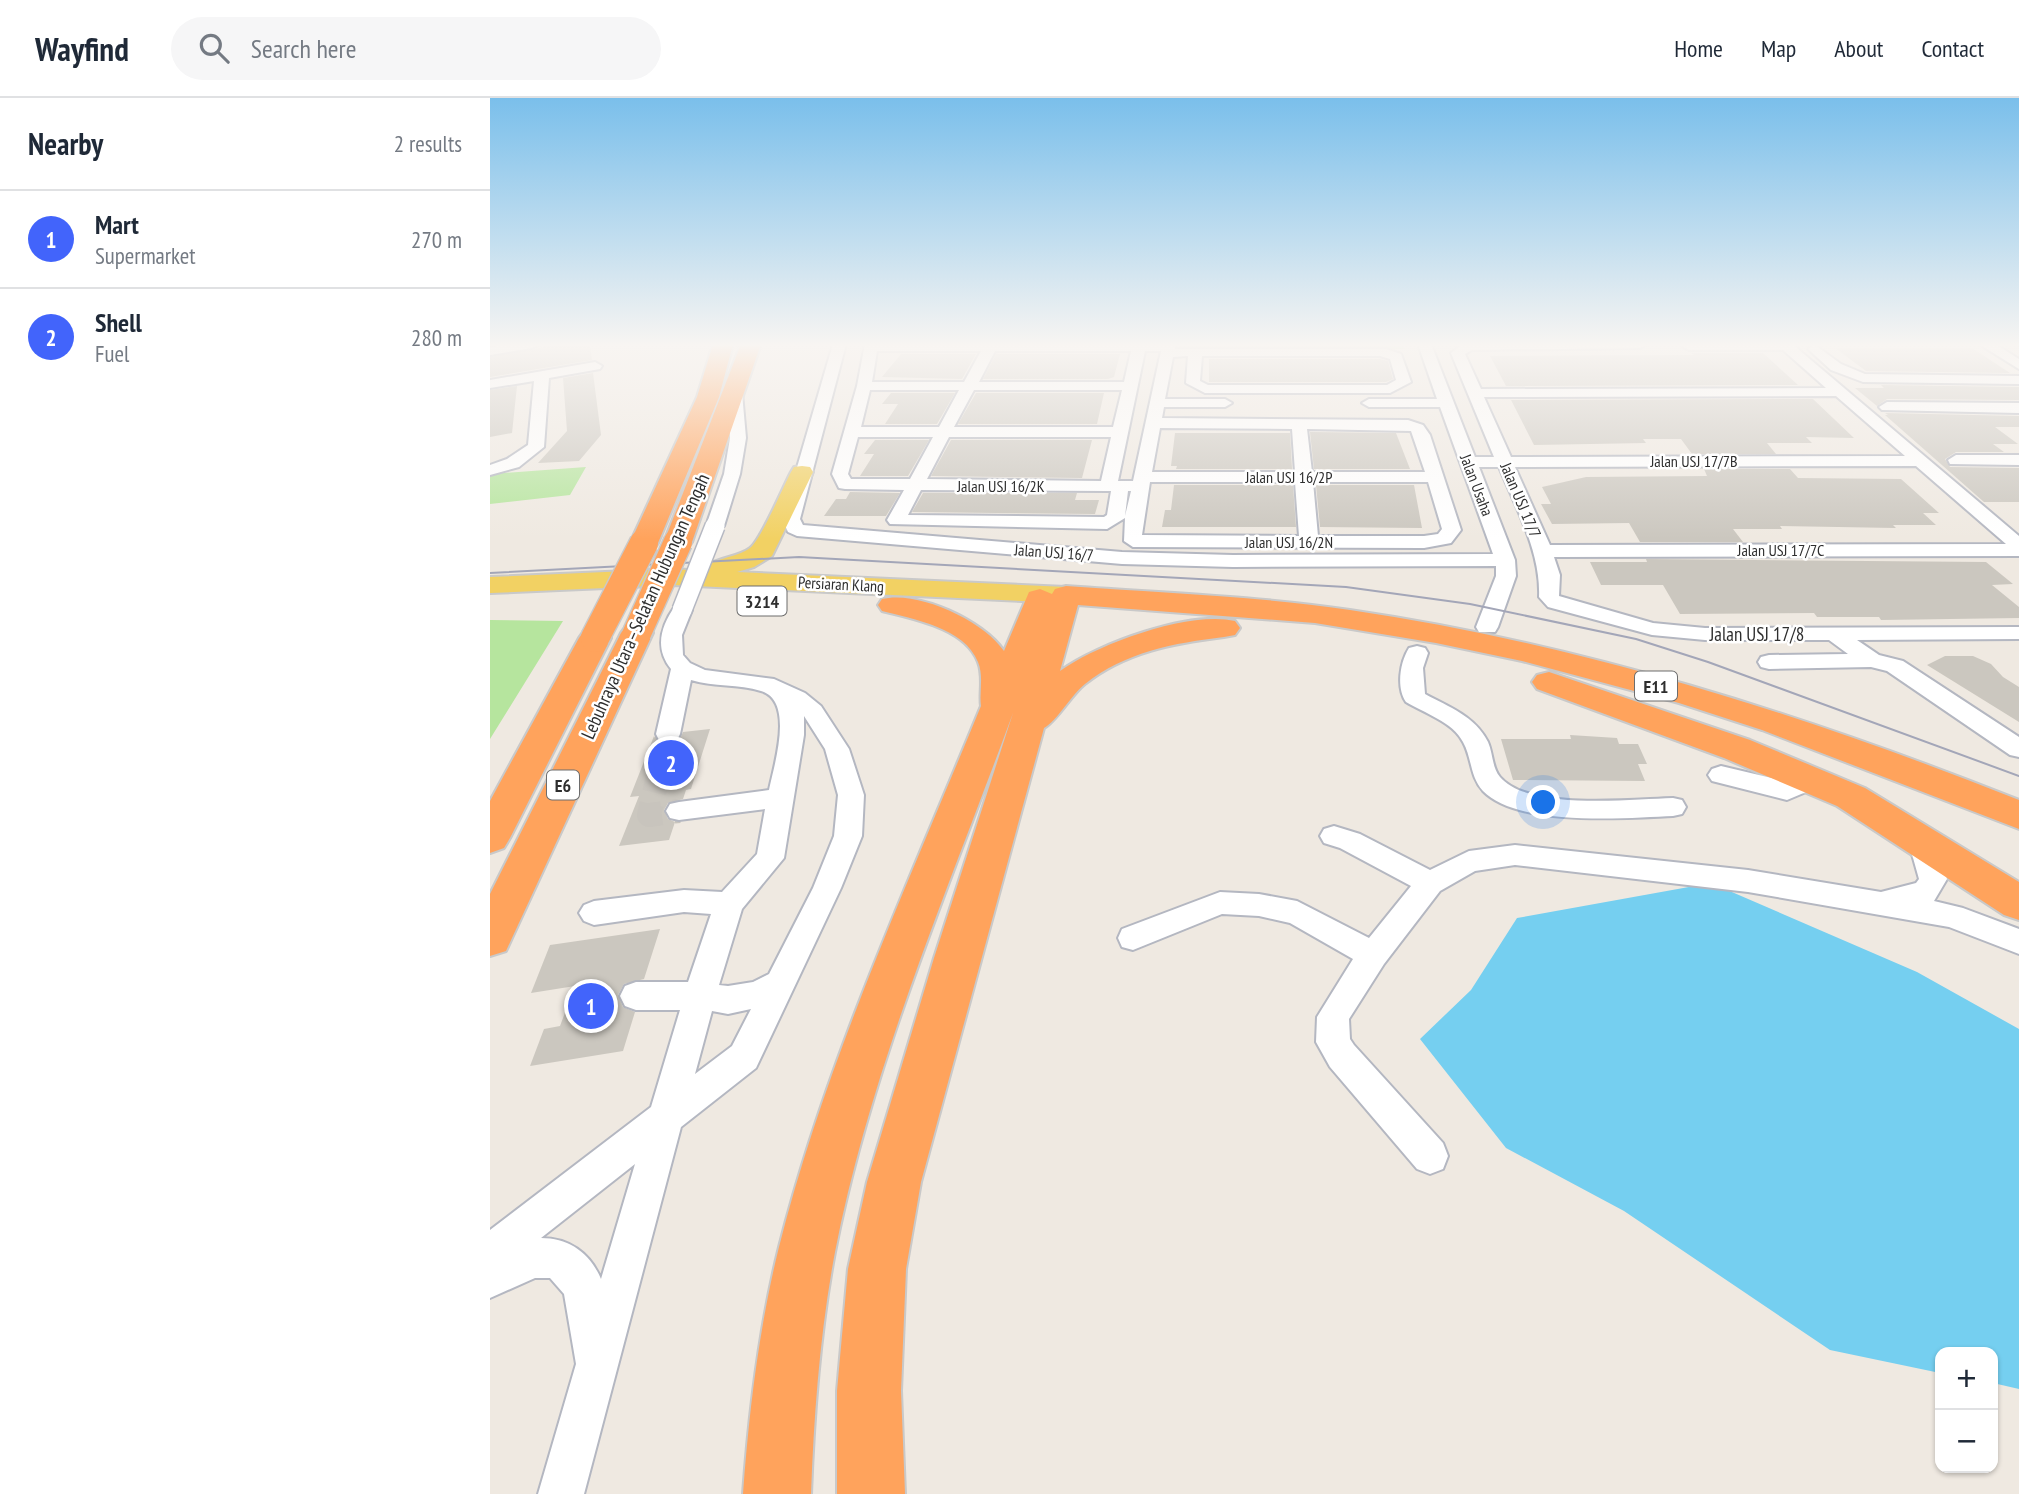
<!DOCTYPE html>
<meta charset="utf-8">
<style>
body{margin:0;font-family:"PT Sans Narrow",sans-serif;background:#f6f6f7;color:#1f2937}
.controls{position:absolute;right:21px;bottom:21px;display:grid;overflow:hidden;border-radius:14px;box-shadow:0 2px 5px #0004}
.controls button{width:63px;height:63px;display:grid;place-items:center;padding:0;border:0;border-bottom:2px solid #e0e1e3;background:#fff;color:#1f2937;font:35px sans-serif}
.you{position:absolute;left:1054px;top:705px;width:24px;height:24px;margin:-18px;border:5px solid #fff;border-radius:50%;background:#1a73e8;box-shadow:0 0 0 10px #1a73e833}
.badge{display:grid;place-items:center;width:46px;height:46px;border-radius:50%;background:#4264fb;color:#fff;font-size:23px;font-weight:700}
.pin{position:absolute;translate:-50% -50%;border:4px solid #fff;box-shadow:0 2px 7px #0006}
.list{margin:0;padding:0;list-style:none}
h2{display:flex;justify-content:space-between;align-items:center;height:91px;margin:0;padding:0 28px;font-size:30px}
h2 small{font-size:23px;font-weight:400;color:#747a83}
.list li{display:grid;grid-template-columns:46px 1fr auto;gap:21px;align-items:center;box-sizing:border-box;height:98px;padding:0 28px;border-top:2px solid #e0e1e3}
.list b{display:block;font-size:26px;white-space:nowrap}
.list p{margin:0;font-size:23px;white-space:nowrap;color:#747a83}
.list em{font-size:23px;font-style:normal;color:#747a83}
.icon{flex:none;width:38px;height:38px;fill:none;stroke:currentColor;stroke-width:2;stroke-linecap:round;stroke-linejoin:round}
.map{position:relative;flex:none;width:1529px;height:1396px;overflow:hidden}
header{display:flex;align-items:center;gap:42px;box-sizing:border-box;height:98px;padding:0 35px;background:#fff;border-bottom:2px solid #e0e1e3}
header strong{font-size:33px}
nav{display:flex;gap:38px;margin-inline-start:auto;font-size:24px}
.search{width:490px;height:63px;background:#f6f6f7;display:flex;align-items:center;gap:18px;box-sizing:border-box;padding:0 24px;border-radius:38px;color:#747a83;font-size:26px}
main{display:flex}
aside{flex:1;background:#fff}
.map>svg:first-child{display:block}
</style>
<header>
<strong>Wayfind</strong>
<div class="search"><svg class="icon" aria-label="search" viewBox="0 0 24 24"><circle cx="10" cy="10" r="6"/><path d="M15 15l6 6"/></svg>Search here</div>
<nav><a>Home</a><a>Map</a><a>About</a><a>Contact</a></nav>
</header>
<main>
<aside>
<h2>Nearby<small>2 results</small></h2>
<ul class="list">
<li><span class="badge">1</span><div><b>Mart</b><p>Supermarket</p></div><em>270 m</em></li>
<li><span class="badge">2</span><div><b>Shell</b><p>Fuel</p></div><em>280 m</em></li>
</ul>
</aside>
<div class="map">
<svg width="1529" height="1396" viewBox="0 0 1529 1396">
<rect width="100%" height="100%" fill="#efe9e1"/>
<path fill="#b6e59e" d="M683 246H912L915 251 694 249Z
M96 369 80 397 0 406V376Z
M0 522 73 523 0 641Z"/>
<path fill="#75cff0" d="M1221 785 1427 874 1529 931V1291L1503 1285V1254H1450V1275L1340 1252 1134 1113 1016 1050 930 941 981 892 1027 820Z"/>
<path fill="#cbc7bf" d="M70 246H100L102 262 0 279V259Z
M1345 250H1482L1520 275 1376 273Z
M1201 255H1273L1308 287 1016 288 1000 258 1204 257Z
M411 256H486L472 281 392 279Z
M506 256H630L624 279 618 281H493Z
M719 261H890L898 263 903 281 896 284H719Z
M103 275 111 337 89 363 48 365 77 333 73 280Z
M1391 287 1529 289V302L1397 301 1387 308 1365 290H1394Z
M27 288 22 335 0 339V292Z
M401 295H465L447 326H395L408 306H392Z
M486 295H614L607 326H468Z
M1323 301 1364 340 1316 339 1322 345H1277L1286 356H1202L1191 341H1153L1156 345 1044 347 1021 302Z
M1395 315 1529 318V329H1505L1528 346H1503L1514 354H1466L1455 361 1460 369 1529 370V404H1494L1395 317H1398Z
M820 334 906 335 920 371H824Z
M685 335H800L802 371H686L687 368H681Z
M385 342H439L418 378H370L384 356H374Z
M461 342H602L592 380 441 378Z
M1214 371H1300L1308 380 1411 381 1449 415H1433L1446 427H1403L1406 430 1290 428 1292 431H1243L1253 444H1150L1139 425 1062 426 1051 406H1061L1052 389 1096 379 1217 378Z
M684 387H803L806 429H672L675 412H681Z
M826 387H924L932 430 830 429Z
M360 394 410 395 396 418H334L346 401H356Z
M433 395H587L585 402H609L605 416 422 414Z
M1156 461 1496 464 1523 486 1502 487 1529 509V520L1391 522 1389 519H1327L1324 515 1190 516 1173 487H1111L1100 464H1157Z
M1455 558H1483L1501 566 1513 579 1529 589V624L1437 567Z
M220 631 201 691 196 692 193 701 178 705 174 712 178 721 185 724 179 742 129 748 149 698 140 699 164 638 168 645 179 647 189 643 193 634Z
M1080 637 1127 640 1129 646H1148L1157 666H1148L1155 683 1023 682 1011 641H1081Z
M170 831 154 881 134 886 128 897 133 909 145 914 133 953 40 968 54 931 70 928 85 888 41 895 60 847Z"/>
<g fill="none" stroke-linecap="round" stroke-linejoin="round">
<path stroke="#c8c4bd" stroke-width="24" stroke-dasharray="24 12" stroke-linecap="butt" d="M178 636 159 717 189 713"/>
<g stroke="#b4b7c1" stroke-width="4">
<path id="minor" d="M20 246H49L42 250 0 257V249Z
M343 246H356L310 421 313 427 632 454 743 457 1003 456 950 309H879L872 305 879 301H947L928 246H941L985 359H1004L961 255 973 246H1157L1150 250 982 252 975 256 991 291 1336 290 1293 252H1199L1192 248 1194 246H1302L1529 438V458L1064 459 1070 477 1069 498 1163 525 1215 530 1529 529V541L1367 542 1389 557 1413 563 1529 639V659L1520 657 1397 573 1381 569 1279 571 1271 569 1268 564 1271 559 1279 557 1358 556 1339 542H1215L1162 537 1058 509 1049 499C1051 454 1026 410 1009 369H989L1025 462 1026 478 1008 529 1005 534H989L986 529 1006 478V468L743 469 632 466 307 438 298 434 292 421ZM1346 298 1415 358 1021 359 994 299ZM1426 368 1516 446 1060 447 1025 369Z
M375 246H685V251H896L911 256 921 284 900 295H715L696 285 698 258 683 259 675 301H735L742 305 735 309H674L672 320 918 322 933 327 940 337 971 432 961 445 934 450 643 449 634 443 635 420 617 431 400 426 397 422 414 392 355 391 349 390 342 376 367 288ZM387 253H491L474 284H382ZM505 253H641L634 284H489ZM655 253H671L643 383H628ZM712 258H890L900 261 906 282 897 287H718L710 283ZM380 292H469L449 329H371ZM484 292H632L623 329H464ZM670 330 802 331 805 374H662ZM817 331 921 333 935 374H822ZM368 339H443L420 381H361L358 376ZM459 339H621L611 383 437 381ZM660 384H805L809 438 652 437ZM823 384H938L952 431 948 436 934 438H828ZM431 392 618 393H621L617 417 614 419 418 417ZM638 393H641L635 418Z
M1489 246H1505L1529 261V271Z
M1325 247 1351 266 1375 276 1529 278V286L1373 284 1341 272 1318 251Z
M105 264 112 268 110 271 59 280 54 349 29 369 0 377V367L17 361 38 347 44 283 0 290V282Z
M245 291 252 295 256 340 250 376 234 428 225 434 216 428 234 376 240 340 238 295Z
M1397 304 1529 305V315L1392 312 1389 309Z
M1466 357H1529V367L1460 366 1458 362Z
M192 506 199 508 202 512 192 537 193 557 200 565 215 572 284 581 315 595 331 608 359 651 374 697 372 738 351 790 266 970 191 1029 94 1396H48L86 1266 74 1196 60 1180H45L0 1200V1132L161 1009 190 912H146L135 908 130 898 135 888 146 884H198L221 816 194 814 104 827 94 823 89 815 94 807 104 803 194 792 232 794 267 756 275 711 189 722 180 720 176 713 180 706 189 704 279 692C284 667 305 603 271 593 249 586 224 589 201 582L190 636 187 642 178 644 169 642 166 636 181 571C164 550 171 528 185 508ZM314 618 335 651 348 697 344 738 323 790 279 876 263 884 238 888 229 887 252 811 294 760 314 637ZM261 911 242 948 205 976 222 913 238 916ZM145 1066 111 1181C100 1155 79 1140 51 1140Z
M927 548 935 550 938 555 933 570 935 596C959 609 985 618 998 644 1003 655 1002 670 1010 679 1039 713 1142 701 1183 700L1192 702 1196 709 1192 716 1183 718C1136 720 1028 729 993 693 980 679 982 660 973 644 963 624 934 615 916 604 906 590 910 564 919 550Z
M1231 668 1294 683 1312 676 1340 679 1344 685 1340 691 1316 694 1297 702 1222 683 1218 677 1222 671Z
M844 728 870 736 940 772 979 753 1025 747 1258 772 1391 794 1426 785 1429 781 1418 742 1422 735 1432 732 1442 735 1457 781 1444 803 1473 810 1529 831V856L1459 829 1258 794 1025 767 985 773 950 793 894 866 859 921 860 941 864 947 953 1045 958 1058 953 1071 940 1076 927 1071 840 969 826 944 827 919 863 861 800 825 769 818 732 816 643 852 632 849 628 840 632 831 730 794 769 796 807 803 879 840 921 788 850 750 834 745 830 738 834 731Z"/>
</g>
<g stroke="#c9c9c9" stroke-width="4">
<path id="major" d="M312 368 320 369 323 374 282 458 264 469 247 474 576 489 585 492 589 497 585 502 576 505 184 487 0 495V479L184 471 212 473C220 460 247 460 260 450 271 442 293 389 301 374L304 369Z"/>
</g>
<g stroke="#c9c9c9" stroke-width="4">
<path id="highway" d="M223 246H243L229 299 168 445 164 451 154 453 144 451 140 445 207 299Z
M251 246H271L202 444 198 450 188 452 178 450 174 444Z
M576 488C671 495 766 498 860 512 1091 546 1313 616 1529 702V731L1272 632 1189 605 1032 563 946 545 825 525 588 507 570 573C607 546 700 512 745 523L750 530 745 537 734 539C684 545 635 554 595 586 581 597 567 623 554 630L431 1084 416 1171 411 1293 415 1396H347V1293L358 1171 377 1084 444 860 523 615C458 792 381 969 345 1154 330 1234 324 1315 321 1396H253C259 1313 269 1230 289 1149 336 963 418 786 491 608 489 594 494 579 488 564 475 530 423 521 392 513L388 507 392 501C428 492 494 523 514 553L539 494 550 491 562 496 565 491Z
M147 526 158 528 163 535 22 840 16 853 0 858V796L131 535 136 528Z
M105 530 116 533 121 540 20 740 14 750 0 755V703L89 540 94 533Z
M1059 574 1260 642 1375 690 1529 784V822L1514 817 1347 708 1234 660 1047 591 1042 584 1047 577Z"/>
</g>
<use href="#minor" fill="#fff" fill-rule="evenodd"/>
<use href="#major" fill="#f2d163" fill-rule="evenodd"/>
<use href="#highway" fill="#ffa35c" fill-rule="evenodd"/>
<path stroke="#a3a6b8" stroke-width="2" d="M0 475 309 459 856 489 980 506 1146 541 1218 564 1529 678"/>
<g stroke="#b4b7c1" stroke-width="22" stroke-linecap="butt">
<path id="minor-bridge" d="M192 512 225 428"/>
</g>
<g stroke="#c9c9c9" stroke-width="31" stroke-linecap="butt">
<path id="highway-bridge" d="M147 535 188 444
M105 540 154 445"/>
</g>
<use href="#minor-bridge" stroke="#fff" stroke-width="19"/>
<use href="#highway-bridge" stroke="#ffa35c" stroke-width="28"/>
</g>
<linearGradient id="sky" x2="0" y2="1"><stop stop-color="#7abfeb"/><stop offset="0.56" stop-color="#f8f5f2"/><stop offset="1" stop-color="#f8f5f2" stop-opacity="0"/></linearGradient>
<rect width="1529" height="441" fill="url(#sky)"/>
<g text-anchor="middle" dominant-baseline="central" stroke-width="5" stroke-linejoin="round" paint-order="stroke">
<g font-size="16" fill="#2e2e2e" stroke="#fff">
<text x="1204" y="363">Jalan USJ 17/7B</text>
<text x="799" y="379">Jalan USJ 16/2P</text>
<text transform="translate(987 387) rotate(69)">Jalan Usaha</text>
<text x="511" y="388">Jalan USJ 16/2K</text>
<text transform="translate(1031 402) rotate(67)">Jalan USJ 17/7</text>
<text x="799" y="444">Jalan USJ 16/2N</text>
<text x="1291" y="452">Jalan USJ 17/7C</text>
<text transform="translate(564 454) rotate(4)">Jalan USJ 16/7</text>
<text transform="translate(351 486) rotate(3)">Persiaran Klang</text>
</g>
<g fill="#fff" stroke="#6d6d6d" stroke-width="2">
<rect x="247.5" y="488.5" width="49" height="29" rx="5"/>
<rect x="1145" y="573.5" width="42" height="29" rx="5"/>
<rect x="57" y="672.5" width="32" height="29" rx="5"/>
</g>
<g font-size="18" font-weight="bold" fill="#2e2e2e">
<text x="272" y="503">3214</text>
<text x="1166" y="588">E11</text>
<text x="73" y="687">E6</text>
</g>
<g font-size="19" fill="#2e2e2e" stroke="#fff">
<text transform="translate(155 508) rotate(-66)">Lebuhraya Utara–Selatan Hubungan Tengah</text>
<text x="1267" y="536">Jalan USJ 17/8</text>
</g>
</g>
</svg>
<div class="controls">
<button>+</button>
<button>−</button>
</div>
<div class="you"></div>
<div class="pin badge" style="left:101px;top:908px">1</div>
<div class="pin badge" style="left:181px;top:665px">2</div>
</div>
</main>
